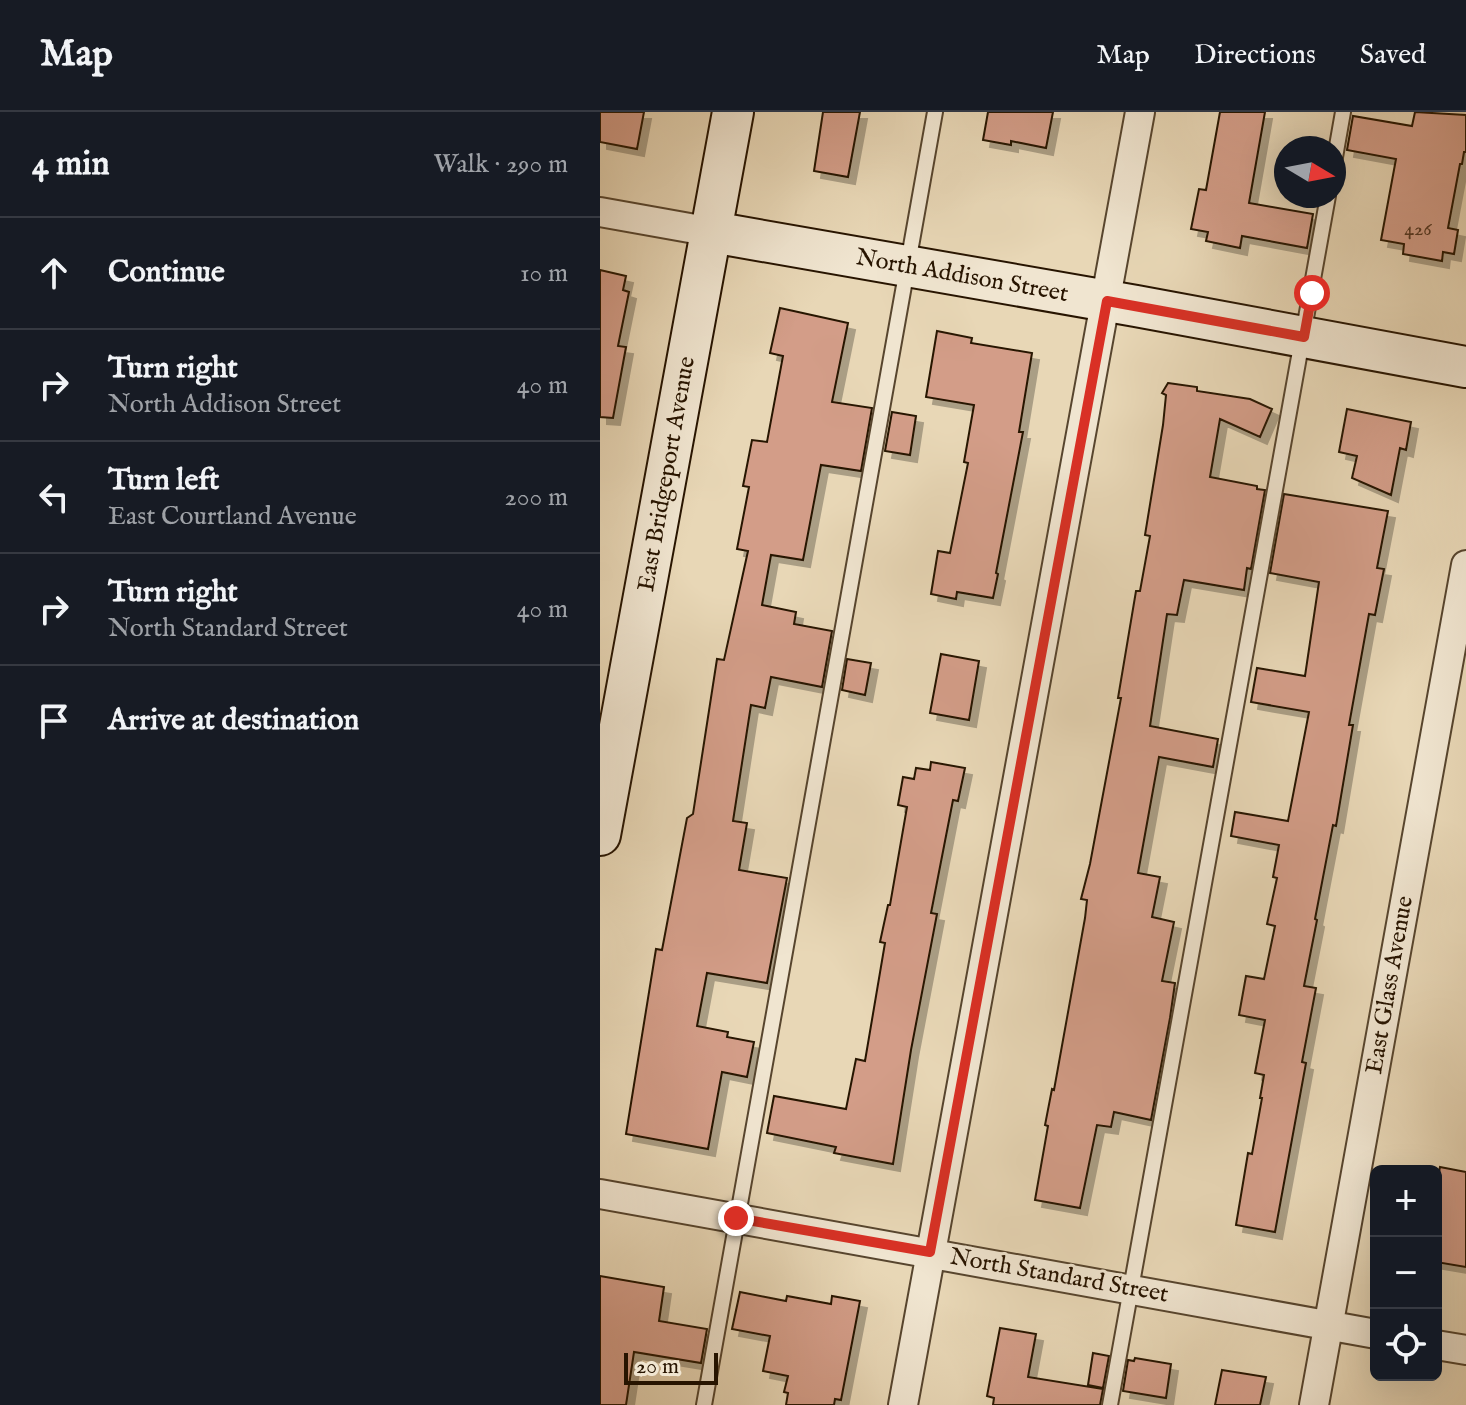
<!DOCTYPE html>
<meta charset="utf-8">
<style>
body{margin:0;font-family:"IM FELL English",serif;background:#242831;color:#f1f3f6}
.controls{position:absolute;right:24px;bottom:24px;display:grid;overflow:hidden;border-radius:12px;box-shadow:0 8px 32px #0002}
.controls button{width:72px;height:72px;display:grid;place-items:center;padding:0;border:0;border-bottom:2px solid #363941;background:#171b24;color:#f1f3f6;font:40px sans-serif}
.compass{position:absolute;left:674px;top:24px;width:72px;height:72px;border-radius:50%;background:#171b24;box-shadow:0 8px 32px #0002;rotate:100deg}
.scale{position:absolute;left:24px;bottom:20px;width:94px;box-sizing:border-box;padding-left:8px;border:4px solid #271400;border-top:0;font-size:22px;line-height:28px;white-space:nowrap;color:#271400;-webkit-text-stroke:6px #f0e5d0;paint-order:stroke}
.stop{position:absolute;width:24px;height:24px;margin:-18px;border:6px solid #d93025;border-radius:50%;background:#fff}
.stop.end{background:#d93025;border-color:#fff;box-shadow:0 2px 8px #0008}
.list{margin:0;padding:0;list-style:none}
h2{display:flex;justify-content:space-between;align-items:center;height:104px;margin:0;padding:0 32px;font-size:34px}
h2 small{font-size:26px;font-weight:400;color:#9ea1a6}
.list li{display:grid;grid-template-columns:52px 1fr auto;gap:24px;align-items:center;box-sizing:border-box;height:112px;padding:0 32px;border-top:2px solid #363941}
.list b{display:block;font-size:30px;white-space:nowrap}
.list p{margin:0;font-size:26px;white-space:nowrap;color:#9ea1a6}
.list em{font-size:26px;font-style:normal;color:#9ea1a6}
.icon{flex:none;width:44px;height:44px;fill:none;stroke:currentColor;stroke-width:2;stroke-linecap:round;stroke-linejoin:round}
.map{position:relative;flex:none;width:866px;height:1293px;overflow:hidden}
header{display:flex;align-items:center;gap:48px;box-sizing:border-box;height:112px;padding:0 40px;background:#171b24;border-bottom:2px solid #363941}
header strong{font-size:38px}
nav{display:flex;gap:44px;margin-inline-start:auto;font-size:28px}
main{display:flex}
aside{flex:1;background:#171b24}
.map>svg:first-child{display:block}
</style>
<header>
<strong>Map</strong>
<nav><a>Map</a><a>Directions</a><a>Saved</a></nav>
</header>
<main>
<aside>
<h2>4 min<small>Walk · 290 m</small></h2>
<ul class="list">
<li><svg class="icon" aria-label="ahead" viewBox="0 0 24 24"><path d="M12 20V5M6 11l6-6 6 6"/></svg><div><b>Continue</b></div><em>10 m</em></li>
<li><svg class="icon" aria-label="right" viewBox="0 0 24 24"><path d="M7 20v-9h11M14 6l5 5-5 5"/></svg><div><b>Turn right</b><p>North Addison Street</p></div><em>40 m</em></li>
<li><svg class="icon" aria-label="left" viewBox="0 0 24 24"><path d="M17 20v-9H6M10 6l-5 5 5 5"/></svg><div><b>Turn left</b><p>East Courtland Avenue</p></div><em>200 m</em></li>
<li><svg class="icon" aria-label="right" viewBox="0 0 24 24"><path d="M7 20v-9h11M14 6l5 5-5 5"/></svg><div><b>Turn right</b><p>North Standard Street</p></div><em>40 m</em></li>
<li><svg class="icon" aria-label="arrive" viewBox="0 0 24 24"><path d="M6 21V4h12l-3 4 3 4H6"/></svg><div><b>Arrive at destination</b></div></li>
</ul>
</aside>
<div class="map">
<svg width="866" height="1293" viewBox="0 0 866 1293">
<defs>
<filter id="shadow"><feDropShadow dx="7" dy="7" stdDeviation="0" flood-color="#0004"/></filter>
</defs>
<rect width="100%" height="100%" fill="#e8d7b6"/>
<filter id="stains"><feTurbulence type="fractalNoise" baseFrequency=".0025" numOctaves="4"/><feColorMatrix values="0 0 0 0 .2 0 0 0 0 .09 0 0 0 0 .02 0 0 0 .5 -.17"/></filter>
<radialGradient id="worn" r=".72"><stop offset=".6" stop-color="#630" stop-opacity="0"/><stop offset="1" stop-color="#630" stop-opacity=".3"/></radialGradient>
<path fill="#d39d88" stroke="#271400" stroke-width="2" filter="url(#shadow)" d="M0 0H44L37 37 0 30Z
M223 0H260L248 65 214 59Z
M388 0H453L446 36 411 29V33L383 28Z
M620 0H665L649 91 713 102 707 136 642 124 640 136 606 129 608 120 591 117 599 77 606 78Z
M815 0 866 3V40H864L862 52H860L848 116 858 118 854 142 843 140 842 149 803 142 804 132 781 128 796 47 747 38 753 4 812 14Z
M0 158 26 164 23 178 29 180 18 234 26 235 13 306 0 305Z
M180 196 248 211 232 290 272 296 261 359 221 353 203 448 171 443 162 493 196 500 194 512 232 519 222 575 171 565 165 596 151 593 133 709 147 711 139 758 187 766 167 871 107 861 97 914 128 920 127 925 154 930 147 965 122 960 108 1037 26 1022 56 837 62 838 87 706 93 702 117 547 124 548 148 439 137 437 149 375 143 374 152 328 167 330 183 244 170 241Z
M337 219 372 226 371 231 432 241 419 320H423L396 461 398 462 393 486 357 480 356 487 331 482 338 439 350 441 368 351 364 350 374 293 326 285Z
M568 271 597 275V279L650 287 672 297 660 325 620 307 610 365 657 374V377L665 378 651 457 647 456 644 478 584 468 577 503 567 502 550 614 618 627 613 655 559 645 538 761 560 765 552 805 574 810 562 869 575 871 570 906 551 1008 514 1000 511 1015 497 1013 480 1096 435 1088 448 1014 445 1013 452 977 454 978 485 806 487 788 481 787 490 752 521 586H518L536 479H540L550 424 545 423 563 313 566 283 562 281Z
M747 297 811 310 806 338 800 336 791 383 752 366 757 344 739 340Z
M292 300 316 304 310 343 285 339Z
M684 382 788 399 777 456 784 457 775 503 769 502 749 613H753L736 714 733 713 715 807 717 808 704 874 716 876 702 950 706 951 675 1120 636 1113 648 1041 652 1042 662 986H660L664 963 655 961 665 908 639 903 646 864 664 867 675 814 667 812 677 766 673 765 679 733 631 724 635 700 688 709 709 600 651 590 657 556 705 564 719 470 670 461Z
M341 542 379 549 369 608 330 601Z
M247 547 271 551 265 583 242 578Z
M331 650 365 656 358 689 353 688 331 801 337 802 311 938 293 1052 234 1041 236 1035 167 1021 174 984 246 997 256 947 265 949 285 831 280 830 288 793H290L307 695 298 693 303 665 314 667 316 656 330 658Z
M840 1055 866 1060V1155L836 1150V1074Z
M0 1164 64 1175 59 1209 107 1217 101 1251 34 1240 26 1293H0Z
M140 1180 186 1189 187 1184 231 1192 232 1184 260 1189 241 1288 235 1287 234 1293H186L188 1281 184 1280 188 1264 163 1259 170 1224 132 1217Z
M400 1216 436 1222 428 1265 503 1277 500 1293H393L394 1286 387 1284Z
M493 1241 509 1244 503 1276 488 1273Z
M535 1246 571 1252 566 1286 523 1279 528 1248 534 1249Z
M622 1258 666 1265 660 1293H615Z"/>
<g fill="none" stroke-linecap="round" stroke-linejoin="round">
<g stroke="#57452e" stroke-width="18">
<path id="lane" d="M734 51 743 0
M104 1293 335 0
M510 1293 728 84"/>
</g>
<g stroke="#57452e" stroke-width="32">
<path id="street" d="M0 100 112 120
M0 1082 776 1222
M836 1233 866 1238
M303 1293 540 0
M714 1293 866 453"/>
</g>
<g stroke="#271400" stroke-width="44">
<path id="secondary" d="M112 120 536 194 866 255
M0 723 133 0"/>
</g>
<use href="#lane" stroke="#f0e5d0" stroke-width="14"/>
<use href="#street" stroke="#f0e5d0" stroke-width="28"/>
<use href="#secondary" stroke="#f0e5d0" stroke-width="40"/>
</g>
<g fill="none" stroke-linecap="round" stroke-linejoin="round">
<path stroke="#d93025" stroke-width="10" d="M136 1106 330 1140 507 189 704 225 712 181"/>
</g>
<g text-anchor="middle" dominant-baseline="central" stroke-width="6" stroke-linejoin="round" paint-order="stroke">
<g font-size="20" fill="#523622">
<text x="818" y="117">426</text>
</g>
<g font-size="24" fill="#271400" stroke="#f0e5d0">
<text transform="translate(362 164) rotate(10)">North Addison Street</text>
<text transform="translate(67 362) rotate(-80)">East Bridgeport Avenue</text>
<text transform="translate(790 873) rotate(-80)">East Glass Avenue</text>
<text transform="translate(459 1164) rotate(10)">North Standard Street</text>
</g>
</g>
<rect width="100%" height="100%" filter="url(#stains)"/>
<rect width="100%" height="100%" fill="url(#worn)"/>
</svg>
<div class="controls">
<button>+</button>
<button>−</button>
<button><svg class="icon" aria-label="locate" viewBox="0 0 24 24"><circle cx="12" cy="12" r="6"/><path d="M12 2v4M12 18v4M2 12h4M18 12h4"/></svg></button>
</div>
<svg class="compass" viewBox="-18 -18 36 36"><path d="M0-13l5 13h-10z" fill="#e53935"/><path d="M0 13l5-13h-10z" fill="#9ea1a6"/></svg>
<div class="scale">20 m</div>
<div class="stop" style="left:712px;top:181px"></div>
<div class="stop end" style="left:136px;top:1106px"></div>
</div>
</main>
